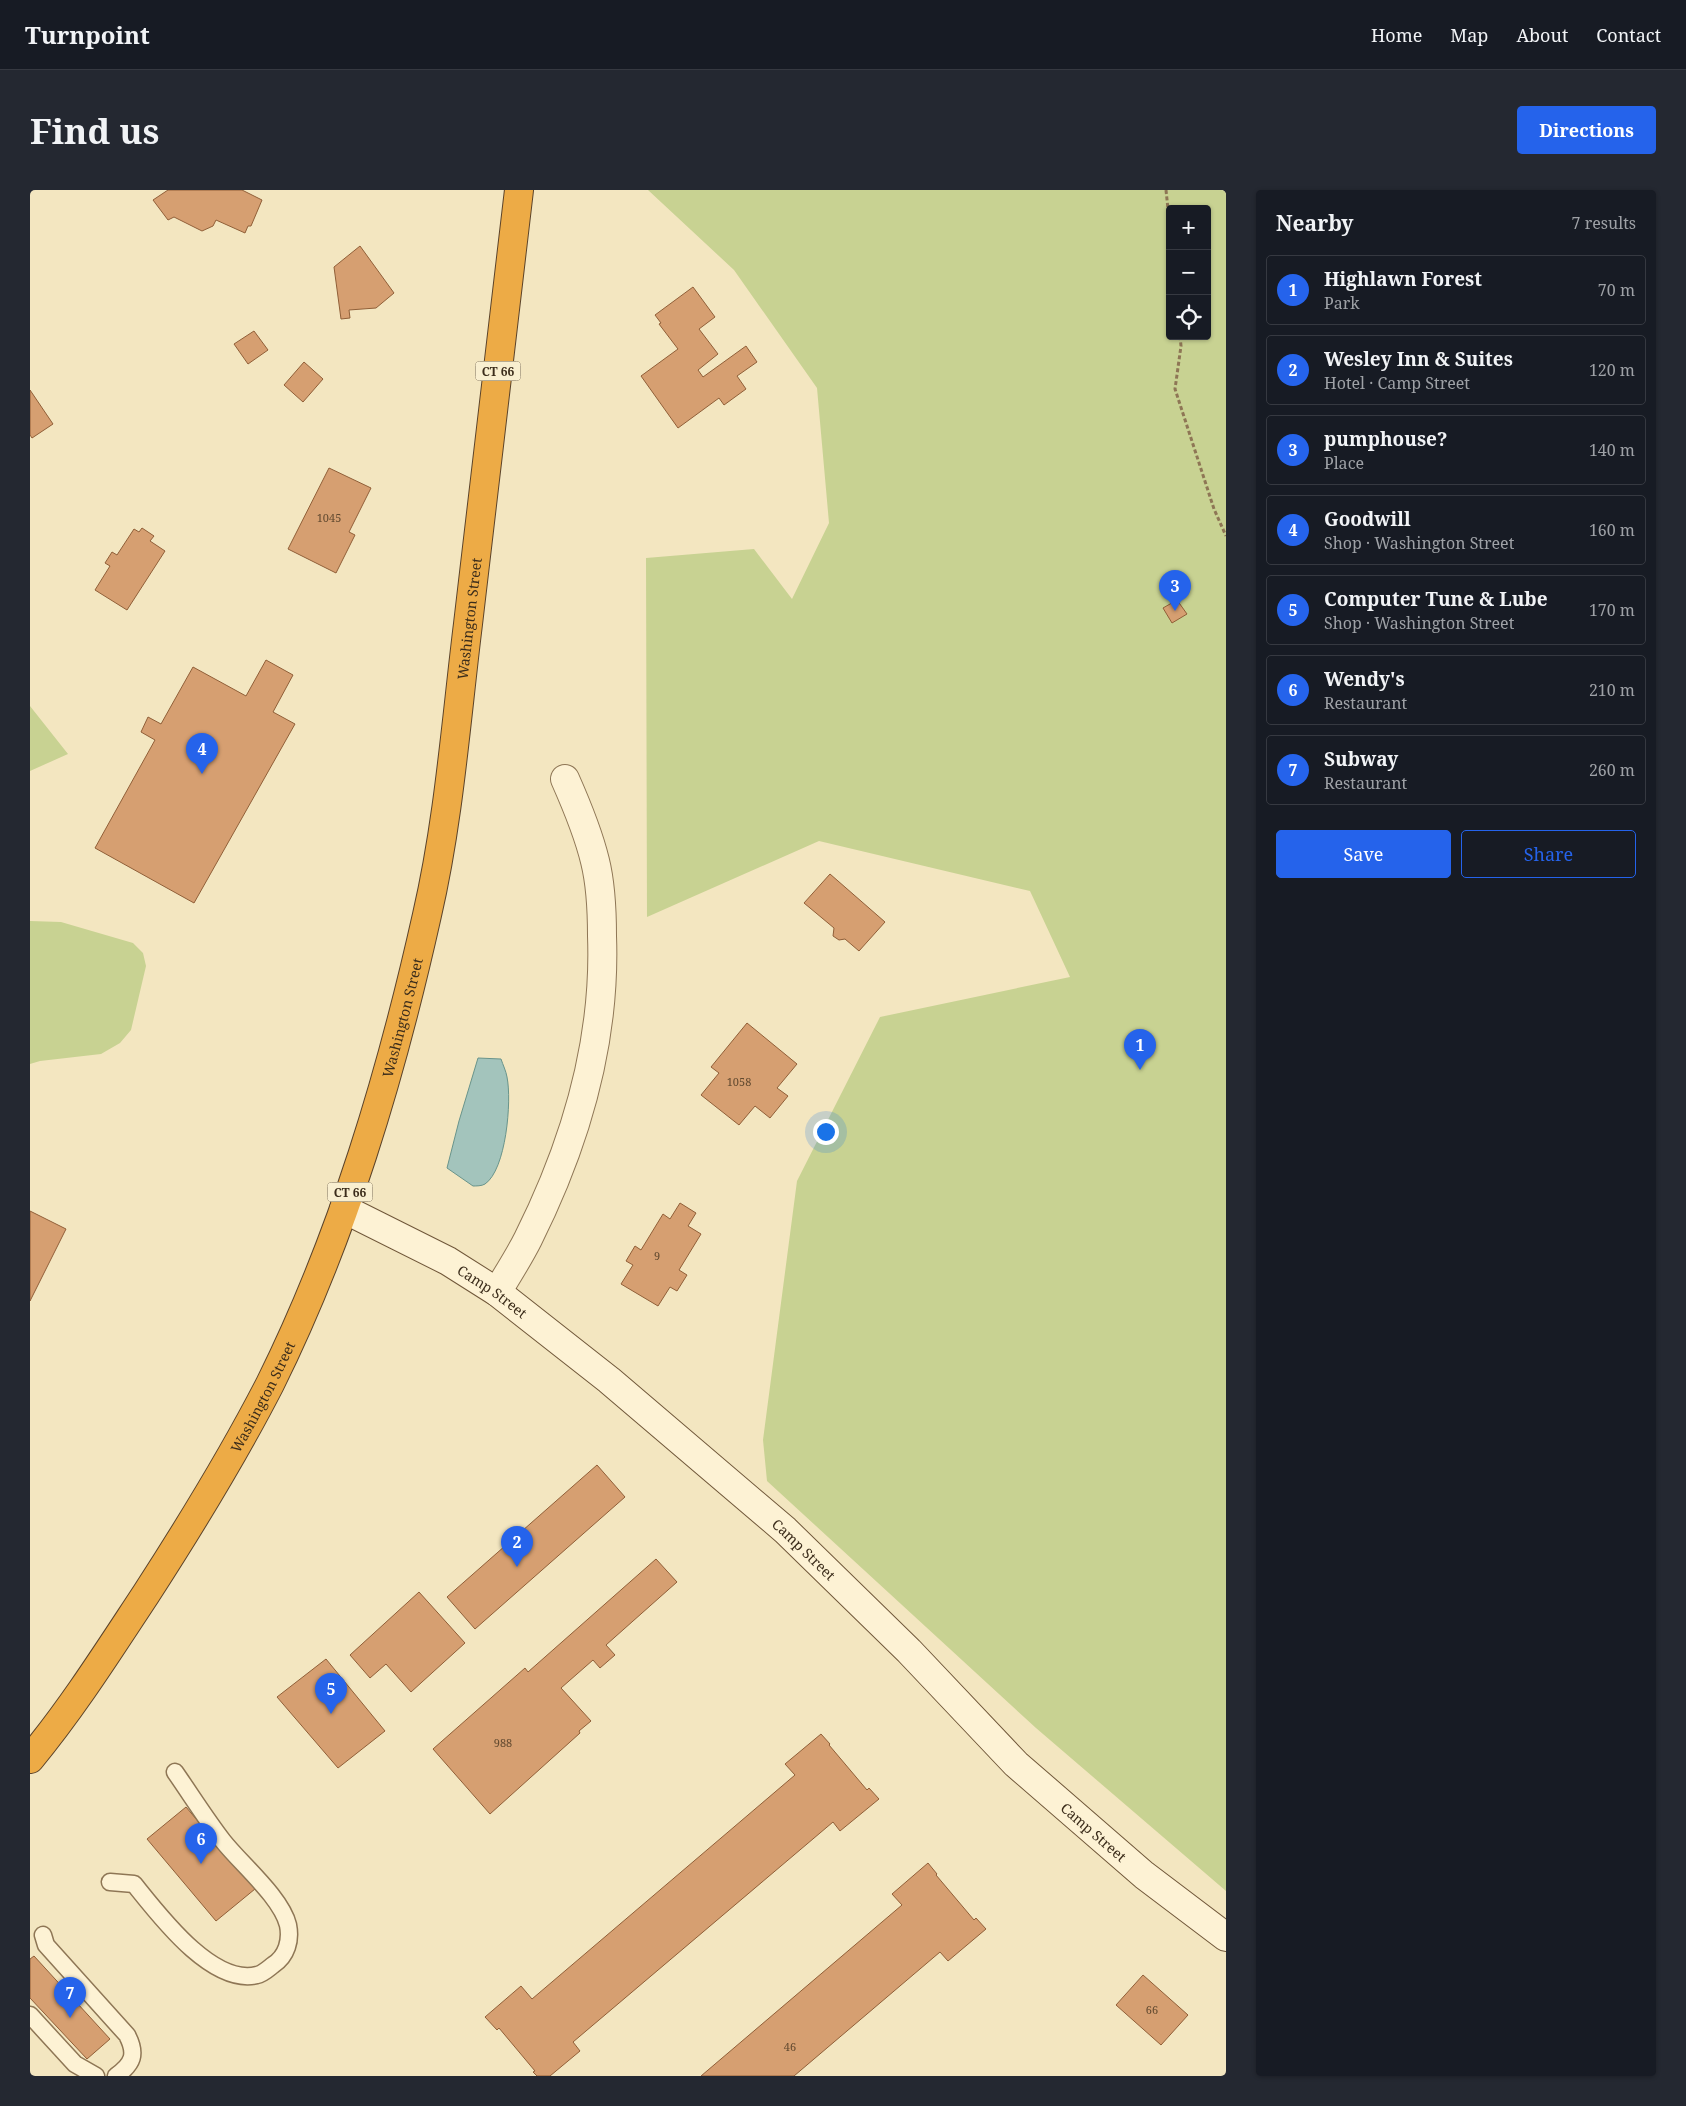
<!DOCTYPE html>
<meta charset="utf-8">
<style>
body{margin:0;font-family:"Noto Serif",serif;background:#242831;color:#f1f3f6}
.controls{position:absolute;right:15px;top:15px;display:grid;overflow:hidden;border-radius:5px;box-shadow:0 1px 4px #0004}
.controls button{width:45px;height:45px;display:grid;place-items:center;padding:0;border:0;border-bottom:1px solid #363941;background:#171b24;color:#f1f3f6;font:25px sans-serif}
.you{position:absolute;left:795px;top:941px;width:18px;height:18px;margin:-12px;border:4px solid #fff;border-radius:50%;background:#1a73e8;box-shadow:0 0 0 8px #1a73e833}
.badge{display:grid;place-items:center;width:32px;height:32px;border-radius:50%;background:#2563eb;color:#fff;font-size:16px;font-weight:700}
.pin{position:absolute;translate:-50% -41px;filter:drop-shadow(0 1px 2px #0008)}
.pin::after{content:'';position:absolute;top:26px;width:18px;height:15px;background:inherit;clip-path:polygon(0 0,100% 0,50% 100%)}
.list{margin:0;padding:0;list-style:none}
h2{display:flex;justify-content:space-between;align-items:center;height:65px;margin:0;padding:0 20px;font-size:21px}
h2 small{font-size:16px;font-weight:400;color:#9ea1a6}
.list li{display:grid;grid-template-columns:32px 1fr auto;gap:15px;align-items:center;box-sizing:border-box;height:70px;margin:0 10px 10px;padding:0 10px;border:1px solid #363941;border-radius:5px}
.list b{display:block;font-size:19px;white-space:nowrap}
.list p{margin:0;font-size:16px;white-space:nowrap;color:#9ea1a6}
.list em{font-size:16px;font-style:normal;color:#9ea1a6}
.actions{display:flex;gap:10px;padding:15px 20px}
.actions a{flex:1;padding:11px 0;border:1px solid #2563eb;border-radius:5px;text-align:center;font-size:18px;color:#2563eb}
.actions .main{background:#2563eb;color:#fff}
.icon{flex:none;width:28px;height:28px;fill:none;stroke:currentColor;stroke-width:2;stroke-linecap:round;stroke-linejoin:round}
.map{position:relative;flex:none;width:1196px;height:1886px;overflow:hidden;border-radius:5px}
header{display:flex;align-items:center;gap:30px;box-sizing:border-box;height:70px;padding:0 25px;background:#171b24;border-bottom:1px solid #363941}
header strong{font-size:24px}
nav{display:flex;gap:28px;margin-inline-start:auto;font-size:18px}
.intro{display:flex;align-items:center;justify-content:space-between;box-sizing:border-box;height:120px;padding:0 30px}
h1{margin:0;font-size:35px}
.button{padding:12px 22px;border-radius:5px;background:#2563eb;color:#fff;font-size:18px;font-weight:700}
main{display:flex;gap:30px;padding:0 30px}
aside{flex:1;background:#171b24;border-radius:5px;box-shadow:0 1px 4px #0004}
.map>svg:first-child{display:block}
</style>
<header>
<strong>Turnpoint</strong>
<nav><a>Home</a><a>Map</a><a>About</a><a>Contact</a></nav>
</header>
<div class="intro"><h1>Find us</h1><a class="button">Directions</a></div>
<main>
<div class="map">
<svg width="1196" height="1886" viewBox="0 0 1196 1886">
<rect width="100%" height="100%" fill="#f3e6c0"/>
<path fill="#c8d292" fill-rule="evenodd" d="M618 0H1196V1701L1006 1538 737 1291 733 1250 767 991 850 827 1040 787 1000 701 789 651 617 727 616 368 724 359 762 409 799 333 787 198 704 80ZM1140 19H1177V146H1140Z
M0 516 38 564 0 581Z
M0 731 31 732 103 753 113 763 116 776 101 840 90 853 71 864 10 871 0 874Z"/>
<path fill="#a3c4bc" stroke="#69948b" d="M448 868 471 869C473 875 476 881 477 887 482 911 476 980 455 994 452 996 446 996 443 996L417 978 429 931Z"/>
<path fill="#d69f71" stroke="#905f38" d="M138 0H212L232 10 221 36H218L215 43 186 30 183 36 172 41 144 27 138 30 123 10Z
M330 56 364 103 346 118 319 120 320 128 311 129 304 77Z
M663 97 685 127 669 139 688 164 668 180 673 187 716 156 727 172 707 186 716 199 694 215 689 208 648 238 611 186 648 159 629 134 631 133 625 125Z
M224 141 238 160 218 174 204 154Z
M274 172 293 189 273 212 254 195Z
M0 200 23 234 2 248 0 245Z
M299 278 341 298 319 342 325 345 306 383 258 359Z
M112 338 124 346 120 351 135 361 97 420 65 400 80 376 75 373 82 362 87 365 104 339 109 342Z
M1147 410 1157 424 1142 433 1133 418Z
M236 470 263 485 243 522 265 534 164 713 65 658 125 550 111 542 118 527 131 534 163 477 216 506Z
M800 684 855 732 829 761 815 749 809 750 803 746 804 738 774 713Z
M717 833 767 874 747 898 758 906 740 928 725 916 709 935 671 905 689 883 681 877Z
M650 1013 666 1023 658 1036 671 1044 649 1080 657 1085 647 1101 640 1097 628 1116 591 1094 603 1075 596 1071 605 1056 611 1060 633 1024 640 1029Z
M0 1021 36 1039 0 1111Z
M567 1275 595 1307 445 1439 417 1407Z
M626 1369 647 1392 576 1455 585 1465 570 1478 563 1470 531 1498 561 1531 549 1541 550 1543 460 1624 403 1559 495 1478 498 1482Z
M389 1402 435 1453 381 1502 356 1474 340 1488 320 1465Z
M296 1469 355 1541 308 1578 247 1507Z
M791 1544 800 1554 799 1555 837 1600 839 1598 849 1609 810 1641 803 1632 543 1852 550 1861 520 1886H507L503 1882 505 1881 469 1838 467 1840 455 1827 491 1796 502 1809 765 1585 755 1574Z
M156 1617 225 1699 186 1731 117 1649Z
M898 1673 907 1684 906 1685 944 1730 946 1728 956 1739 918 1771 910 1762 764 1886H671L872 1715 862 1704Z
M4 1766 80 1849 57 1869 0 1808V1769Z
M1113 1785 1158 1825 1131 1855 1086 1815Z"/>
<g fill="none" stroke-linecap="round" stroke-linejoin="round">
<g stroke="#8e7655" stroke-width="19">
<path id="lane" d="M80 1692 104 1694C129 1725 182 1796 227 1785 233 1784 239 1778 243 1775 257 1766 261 1750 258 1735 251 1707 211 1674 193 1651 176 1629 161 1605 145 1582
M13 1745 16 1755 97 1845C107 1864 103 1874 86 1886
M0 1825 45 1874 66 1886"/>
</g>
<g stroke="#8e7655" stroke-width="30">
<path id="street" d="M467 1102C478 1084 489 1067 498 1049 545 955 576 852 572 746 572 721 571 695 565 671 558 642 547 616 535 589"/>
</g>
<g stroke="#705739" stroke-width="30">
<g id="secondary">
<path id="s1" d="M314 1019 418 1071 467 1102 579 1190 755 1340 879 1461 986 1574 1114 1685 1196 1747"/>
</g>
</g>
<g stroke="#5b432a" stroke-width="30">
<g id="highway">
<path id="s2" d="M0 1569C43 1517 79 1460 116 1404 160 1336 203 1266 240 1194 313 1047 361 886 397 725 419 630 426 531 438 434 455 289 472 145 489 0"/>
</g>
</g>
<path stroke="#8e7655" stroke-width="3" stroke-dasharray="4 2.5" stroke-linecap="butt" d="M1136 0 1140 38
M1150 146 1151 156 1145 199 1184 319 1196 346"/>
<use href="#lane" stroke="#fdf2d4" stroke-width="16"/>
<use href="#street" stroke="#fdf2d4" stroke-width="28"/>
<use href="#secondary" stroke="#fdf2d4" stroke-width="28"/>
<use href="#highway" stroke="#edab46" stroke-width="28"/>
</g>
<g text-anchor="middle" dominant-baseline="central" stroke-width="4.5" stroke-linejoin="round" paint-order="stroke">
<g font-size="11" fill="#624a30">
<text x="299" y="327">1045</text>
<text x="709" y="891">1058</text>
<text x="627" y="1065">9</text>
<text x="473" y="1552">988</text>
<text x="1122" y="1819">66</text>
<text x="760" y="1856">46</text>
</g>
<g fill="#f9efd0" stroke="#756751" stroke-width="1">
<rect x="445.5" y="171.5" width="45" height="19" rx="4"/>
<rect x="297.5" y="992.5" width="45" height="19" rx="4"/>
</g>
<g font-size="12" font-weight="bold" fill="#3c2d1b">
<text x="468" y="181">CT 66</text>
<text x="320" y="1002">CT 66</text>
</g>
<g font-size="14" fill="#3c2d1b" stroke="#f9efd0">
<text stroke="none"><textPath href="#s2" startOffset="1241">Washington Street</textPath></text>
<text stroke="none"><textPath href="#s2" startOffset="836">Washington Street</textPath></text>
<text stroke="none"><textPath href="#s1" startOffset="170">Camp Street</textPath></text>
<text stroke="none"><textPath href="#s2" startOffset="431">Washington Street</textPath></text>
<text stroke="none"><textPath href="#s1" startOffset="575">Camp Street</textPath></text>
<text stroke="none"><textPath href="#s1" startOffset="980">Camp Street</textPath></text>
</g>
</g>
</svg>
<div class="controls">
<button>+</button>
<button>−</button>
<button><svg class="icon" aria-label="locate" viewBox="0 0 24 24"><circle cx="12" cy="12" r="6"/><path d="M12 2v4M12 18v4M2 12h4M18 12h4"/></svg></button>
</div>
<div class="you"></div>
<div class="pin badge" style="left:1110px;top:880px">1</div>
<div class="pin badge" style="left:487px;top:1377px">2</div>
<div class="pin badge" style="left:1145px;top:421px">3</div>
<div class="pin badge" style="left:172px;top:584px">4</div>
<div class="pin badge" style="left:301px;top:1524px">5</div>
<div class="pin badge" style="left:171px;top:1674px">6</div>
<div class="pin badge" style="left:40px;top:1828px">7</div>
</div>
<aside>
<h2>Nearby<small>7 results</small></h2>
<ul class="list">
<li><span class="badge">1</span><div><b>Highlawn Forest</b><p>Park</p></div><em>70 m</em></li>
<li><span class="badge">2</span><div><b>Wesley Inn &amp; Suites</b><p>Hotel · Camp Street</p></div><em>120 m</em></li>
<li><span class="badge">3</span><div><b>pumphouse?</b><p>Place</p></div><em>140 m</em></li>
<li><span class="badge">4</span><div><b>Goodwill</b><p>Shop · Washington Street</p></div><em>160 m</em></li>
<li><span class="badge">5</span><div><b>Computer Tune &amp; Lube</b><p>Shop · Washington Street</p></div><em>170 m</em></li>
<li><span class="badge">6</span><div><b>Wendy's</b><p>Restaurant</p></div><em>210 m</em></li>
<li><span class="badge">7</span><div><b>Subway</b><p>Restaurant</p></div><em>260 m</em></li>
</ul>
<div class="actions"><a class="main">Save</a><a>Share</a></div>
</aside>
</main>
